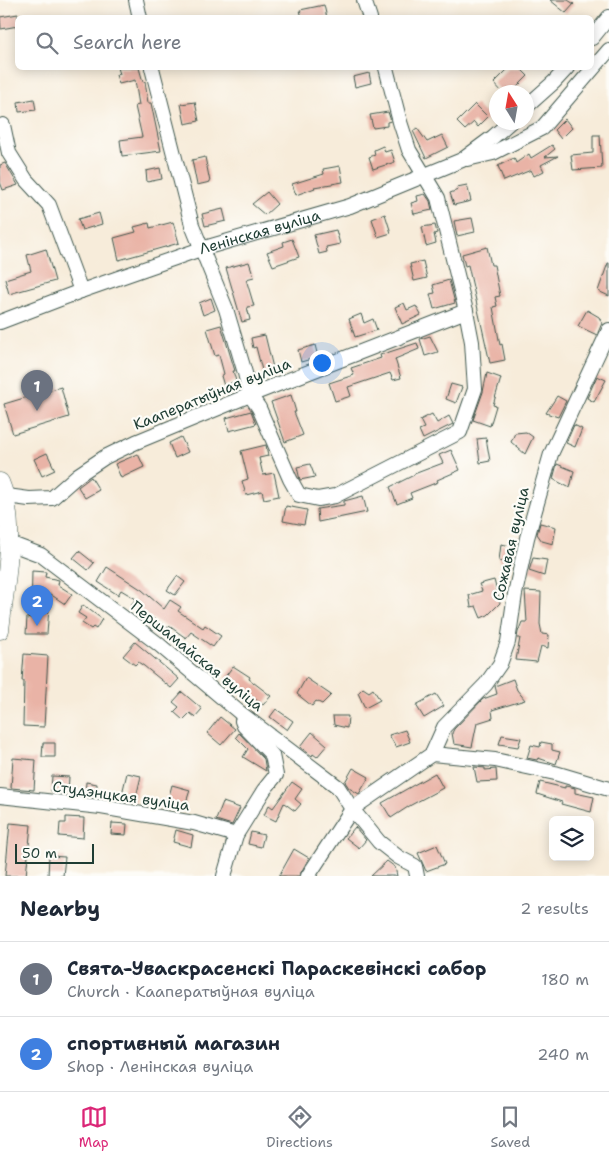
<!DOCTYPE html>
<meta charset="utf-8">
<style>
body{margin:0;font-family:"Shantell Sans",sans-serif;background:#f6f6f7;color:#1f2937}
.controls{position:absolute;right:15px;bottom:15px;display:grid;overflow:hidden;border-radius:8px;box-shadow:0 2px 12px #0003}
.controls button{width:45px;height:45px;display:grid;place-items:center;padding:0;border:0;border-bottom:1px solid #e0e1e3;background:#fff;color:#1f2937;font:25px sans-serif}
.compass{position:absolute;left:489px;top:85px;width:45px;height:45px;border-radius:50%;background:#fff;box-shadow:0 2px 12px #0003;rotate:349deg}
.scale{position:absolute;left:15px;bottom:12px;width:79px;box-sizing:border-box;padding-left:5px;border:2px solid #1f3d34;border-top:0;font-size:14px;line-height:18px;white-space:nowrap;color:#1f3d34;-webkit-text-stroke:4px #fdfcf7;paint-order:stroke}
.you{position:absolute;left:321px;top:362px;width:18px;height:18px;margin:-12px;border:4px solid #fff;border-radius:50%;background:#1a73e8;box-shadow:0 0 0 8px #1a73e833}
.badge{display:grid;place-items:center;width:32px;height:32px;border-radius:50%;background:#db2777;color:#fff;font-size:16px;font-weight:700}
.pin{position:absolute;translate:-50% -41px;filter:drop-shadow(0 1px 2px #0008)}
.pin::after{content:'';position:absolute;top:26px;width:18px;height:15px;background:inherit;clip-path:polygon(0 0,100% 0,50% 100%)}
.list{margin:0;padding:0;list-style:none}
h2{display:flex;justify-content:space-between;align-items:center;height:65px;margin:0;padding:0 20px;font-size:21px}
h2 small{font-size:16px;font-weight:400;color:#747a83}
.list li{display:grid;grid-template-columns:32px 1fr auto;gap:15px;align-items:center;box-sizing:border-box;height:75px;padding:0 20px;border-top:1px solid #e0e1e3}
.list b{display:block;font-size:19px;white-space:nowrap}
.list p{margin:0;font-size:16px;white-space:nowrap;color:#747a83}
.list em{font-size:16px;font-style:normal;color:#747a83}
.icon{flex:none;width:28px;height:28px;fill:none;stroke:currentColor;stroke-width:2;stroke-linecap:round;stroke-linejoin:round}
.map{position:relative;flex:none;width:609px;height:876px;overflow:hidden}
.search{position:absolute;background:#fff;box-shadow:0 2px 12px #0003;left:15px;right:15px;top:15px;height:55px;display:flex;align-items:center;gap:12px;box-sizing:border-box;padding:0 18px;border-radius:8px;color:#747a83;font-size:19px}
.sheet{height:215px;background:#fff}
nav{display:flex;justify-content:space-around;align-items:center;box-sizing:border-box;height:70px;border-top:1px solid #e0e1e3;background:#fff;font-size:14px;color:#747a83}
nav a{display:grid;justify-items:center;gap:2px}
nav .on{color:#db2777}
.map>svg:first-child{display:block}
</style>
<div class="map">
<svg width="609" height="876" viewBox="0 0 609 876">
<rect width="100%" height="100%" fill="#fdfcf7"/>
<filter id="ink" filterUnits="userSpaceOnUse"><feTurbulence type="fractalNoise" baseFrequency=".02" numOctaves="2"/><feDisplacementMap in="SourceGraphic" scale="10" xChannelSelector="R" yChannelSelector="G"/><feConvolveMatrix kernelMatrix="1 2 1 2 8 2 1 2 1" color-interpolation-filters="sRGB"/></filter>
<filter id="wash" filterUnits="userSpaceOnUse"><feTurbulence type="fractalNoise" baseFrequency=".0096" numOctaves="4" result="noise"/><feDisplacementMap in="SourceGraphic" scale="20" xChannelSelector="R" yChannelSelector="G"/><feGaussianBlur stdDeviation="1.12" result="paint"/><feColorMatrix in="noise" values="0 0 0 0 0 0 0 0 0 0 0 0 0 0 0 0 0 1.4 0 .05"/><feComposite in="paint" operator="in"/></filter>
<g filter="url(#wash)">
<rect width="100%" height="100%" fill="#f7ecda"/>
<g id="blocks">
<path fill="#e9b3a6" d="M550 0H568L574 4 566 13Z
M324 5 327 18H302L300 10Z
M18 14V26L1 29 0 17Z
M118 68H139L143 82 145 81 148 103H151L161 151 122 156 120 140 142 137 135 106 139 105 135 80 119 84 116 75 120 74Z
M509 68H520L528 76 512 92H502L494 83Z
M369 73 371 83 355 87 353 77Z
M34 99 36 110 19 112 18 102Z
M195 102 199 121 185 124 181 104Z
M475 104 488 117 478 127 474 122 465 130 457 122Z
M388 112 391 121 387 122V126L373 128 370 115Z
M565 119 572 128 561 139 554 130Z
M417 128 427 142 442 135 448 147 426 158 413 131Z
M593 135H600L602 168 573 170 571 155 593 153Z
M552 145 555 149 545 157 558 156 541 165 544 171 534 176 531 170 504 181 498 166 514 158 516 163 529 154 531 158Z
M383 146 385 152 391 150 395 162 373 169 369 157 375 155 374 150Z
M205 157 210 182 197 185 192 160Z
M5 163 18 185 3 190 0 182V165Z
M340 166 343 182 314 187 315 188 296 195 292 184 324 174 323 169Z
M160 168 162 179 147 182 146 171Z
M467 185 471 201 454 205 450 193 458 190 457 187Z
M267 192 277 204 265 215 252 204Z
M425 194 430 201 432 210 414 214 411 203 418 201 417 196Z
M223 209 226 221 205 226 202 214Z
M99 213 102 224 82 230 78 219Z
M385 214 391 233 378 237 372 219Z
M472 218 475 232 457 236 454 221Z
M173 222 179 243 119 260 114 238 136 232 134 227 149 223 150 228Z
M435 225 437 233 434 234 436 243 426 246 422 227Z
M336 230 340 244 326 247 327 252 319 254 314 235Z
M292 239 299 257 273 266 267 252 284 246 283 242Z
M487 247 491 265H494L500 296 495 297 497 306 493 307 500 345 502 344 505 360 490 363 468 265 465 266 462 254Z
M46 249 55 281 9 294 5 279 31 271 27 255Z
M423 261 427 278 414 281 410 264Z
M249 262 254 277 246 279 254 306 247 307 250 320 242 322 226 268Z
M608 263H609V296L598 291Z
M449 280 455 303 434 309 430 294 435 293 433 285Z
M211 298 215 310 203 315 199 303Z
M404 303 407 310 416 306 421 315 402 324 395 307Z
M587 310 599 317 602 323 597 335 578 326Z
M361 314 364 323 373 319 377 330 355 337 349 319Z
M221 325 235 371H233L236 381 224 386 221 376 224 374 219 355 215 356 207 329Z
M265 335 274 372 263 374 256 347 253 348 251 338Z
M430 336 438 352 425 356 420 339Z
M417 343 419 349 395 359 401 378 393 380 390 373 348 387 351 396 335 401 329 383 354 375 351 368 381 358 380 355Z
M315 345 318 357 301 362 298 350Z
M487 373 501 378 493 405 496 406 490 426 473 420 483 392Z
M597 376 606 380 594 402 587 398Z
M451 384 462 387 456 403 446 399Z
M61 387 69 417 13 434 4 404Z
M291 395 296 412H294L303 435 285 442 271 402Z
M557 396 566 401 558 417 546 413Z
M251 411 256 424 229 431 226 418Z
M432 414 437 423 449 416 453 424 423 439 419 430 424 428 420 420Z
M574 425 582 429 575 447 566 443Z
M526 432 533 437 525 454 511 442 515 433Z
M181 437 188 452 175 458 169 443Z
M486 438 490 461 480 463 477 439Z
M266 445 268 456 259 458 263 475 274 473 279 496 264 499 262 491 246 495 242 481 248 479 241 451Z
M451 450 460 470 437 480 438 482 410 493 412 498 397 504 390 487 414 475V474L443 463 439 455Z
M47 453 55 470 42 476 34 459Z
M138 454 144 467 121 478 115 464Z
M310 464 315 477 300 480 297 467Z
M557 464 574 471 570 488 553 479Z
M91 477 99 490 85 498 78 487Z
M363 496 367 512 318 522 317 509 344 505V501Z
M286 506 307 510 304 525 283 521Z
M540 523 556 527 553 544 542 541 537 534Z
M501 544 516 547 510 564 499 561Z
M79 551 94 563 88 570 73 558Z
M533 558 547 560 544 576 529 571Z
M107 567 142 590 164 609 170 600 181 607 178 611 203 628 205 625 221 636 213 647 191 632 186 638 169 626 168 628 145 614 144 616 132 606V603L136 599 121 590 118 595 98 582Z
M32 571 46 572 45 577 59 580 58 585 72 594 65 604 50 594 47 634H26L27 617 31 618Z
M177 576 185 582 175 595 167 590Z
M494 580 500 603 488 615 481 618 476 606 471 607 469 595 482 591 479 584Z
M525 591 541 592 540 624 542 634 549 635 548 648 541 646 537 662 516 660 520 638H517L518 632 522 622H527Z
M83 605 102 619 96 629 93 627 91 629 82 623 86 618 78 613Z
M135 642 179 679 171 688 144 666 138 662 135 665 123 656Z
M24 654 48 656 44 727 23 726 24 681H22Z
M233 666 250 677 249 679 271 696 263 705 225 677Z
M306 678 331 695 322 704 316 701 312 706 297 694Z
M513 679 517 690 525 700 492 710 493 718 477 723 472 747 454 744 452 733 454 729 483 699 497 694 495 686Z
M363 688 369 692 373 689 380 700 365 708 358 693Z
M182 692 202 709 195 717 190 713 183 720 174 712 179 707 173 702Z
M436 694 444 706 424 718 416 705Z
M276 709 293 721 287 730 270 717Z
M333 716H348L347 728 334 725Z
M220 717 235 729 221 745 207 733Z
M405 730 410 742 396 747 389 735Z
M312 732 327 745 317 757 313 754 312 756 300 747Z
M239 733 264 759 266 771 243 757 248 749 236 737Z
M502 735 521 738 518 747 499 744Z
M541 742 552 744V750L560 752 556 764 538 758 537 760 527 758 531 745 540 747Z
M43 743H55V757H42Z
M13 758 36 760 34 790 11 788Z
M474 767 485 768V770L496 769 497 781 477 782Z
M353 768 369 777 359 794 349 788 345 782Z
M127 773 141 776 135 802 121 798Z
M435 773 443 788 411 805 391 818 382 803Z
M52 776 69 777 68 792 51 791Z
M86 782 97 784 96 797 85 795Z
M292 782 302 789 295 799 301 804 295 811 284 803 276 821 264 815 269 805 273 808Z
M540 782 565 788V786L571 787 575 788V793L594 797 591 812 561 804 562 802 537 794Z
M172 785 190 790 184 809 167 804Z
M223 802 240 808 232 825 216 820Z
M66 817 84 818 83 838 59 836 60 823H66Z
M10 823 31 825 26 876H5Z
M112 823 127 824 126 835 111 834Z
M355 827 366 840 359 848 346 838Z
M176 830 193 835 191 847 173 842Z
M251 832 264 835 261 847 248 844Z
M437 845 445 864 426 871 418 853Z
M294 849 309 858 299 876H279Z
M49 856 65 857 63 876H48Z
M387 861 395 867 397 876H371Z"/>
</g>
</g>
<g filter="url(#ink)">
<use href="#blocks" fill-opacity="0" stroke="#3f574d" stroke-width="1"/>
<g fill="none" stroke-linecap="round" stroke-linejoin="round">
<g stroke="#3f574d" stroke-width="16">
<g id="minor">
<path d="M136 0 140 18"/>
<path d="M364 0 370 18"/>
<path d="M592 38 609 17"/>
<path d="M152 68 192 225 226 309 245 373 250 395 259 408 290 479 299 495 318 499 335 496 460 432 475 389 472 342 466 311 438 198 409 150 400 122 386 68"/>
<path d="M526 107 554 82 567 68"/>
<path d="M3 125 9 153 26 180 49 205 81 291"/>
<path d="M467 159 493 153 542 128 609 50"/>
<path id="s1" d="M0 322 81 291 201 249 350 206 462 160 493 137 510 122"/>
<path d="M0 495 29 499 52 498 78 475 105 457 136 442 250 395 466 311"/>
<path d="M9 543 41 555 157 643 239 712 338 787 352 809 379 842 398 857 415 866 417 876"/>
<path d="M432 754 495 760 555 773 609 789"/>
<path d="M0 796 101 807 194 823 236 835"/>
<path d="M224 876 236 835 264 790 276 775 272 755 244 726 242 721"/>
<path d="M308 876 352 809 432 754 444 727 486 684 500 664 508 642 515 594 527 538 551 454 609 330"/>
</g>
</g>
<g stroke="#3f574d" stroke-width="19">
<path id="major" d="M0 482C18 525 5 585 0 630"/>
</g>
<use href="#minor" stroke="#fff" stroke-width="14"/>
<use href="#major" stroke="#fff" stroke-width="18"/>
</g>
</g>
<g text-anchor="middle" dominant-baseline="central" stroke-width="4.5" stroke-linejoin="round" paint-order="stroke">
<g font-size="15" fill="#1f3d34" stroke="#fdfcf7">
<text stroke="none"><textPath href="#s1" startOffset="275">Ленінская вуліца</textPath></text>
<text transform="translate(212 394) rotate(-22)">Кааператыўная вуліца</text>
<text transform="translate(511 544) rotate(-77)">Сожавая вуліца</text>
<text transform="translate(197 656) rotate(39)">Першамайская вуліца</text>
<text transform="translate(121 796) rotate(8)">Студэнцкая вуліца</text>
</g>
</g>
</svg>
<div class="controls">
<button><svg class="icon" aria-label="layers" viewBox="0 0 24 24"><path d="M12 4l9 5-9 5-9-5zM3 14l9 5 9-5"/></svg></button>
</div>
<svg class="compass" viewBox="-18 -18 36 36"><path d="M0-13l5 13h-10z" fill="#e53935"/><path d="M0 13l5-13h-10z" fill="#747a83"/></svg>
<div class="scale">50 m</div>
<div class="you"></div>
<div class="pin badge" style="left:37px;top:411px;background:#6b7280">1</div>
<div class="pin badge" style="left:37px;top:626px;background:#3f7fe0">2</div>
<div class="search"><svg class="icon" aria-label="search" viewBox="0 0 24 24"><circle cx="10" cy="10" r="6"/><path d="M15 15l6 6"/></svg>Search here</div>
</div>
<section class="sheet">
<h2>Nearby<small>2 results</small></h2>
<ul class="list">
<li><span class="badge" style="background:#6b7280">1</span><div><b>Свята-Уваскрасенскі Параскевінскі сабор</b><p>Church · Кааператыўная вуліца</p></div><em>180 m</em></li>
<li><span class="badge" style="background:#3f7fe0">2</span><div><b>спортивный магазин</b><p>Shop · Ленінская вуліца</p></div><em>240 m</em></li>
</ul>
</section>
<nav>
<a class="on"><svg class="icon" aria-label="map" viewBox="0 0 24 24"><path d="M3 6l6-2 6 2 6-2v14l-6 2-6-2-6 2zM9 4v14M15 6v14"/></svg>Map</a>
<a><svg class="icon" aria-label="directions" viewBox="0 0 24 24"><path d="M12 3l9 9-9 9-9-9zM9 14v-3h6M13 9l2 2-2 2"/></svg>Directions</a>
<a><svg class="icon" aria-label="saved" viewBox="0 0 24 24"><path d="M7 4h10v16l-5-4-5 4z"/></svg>Saved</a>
</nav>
